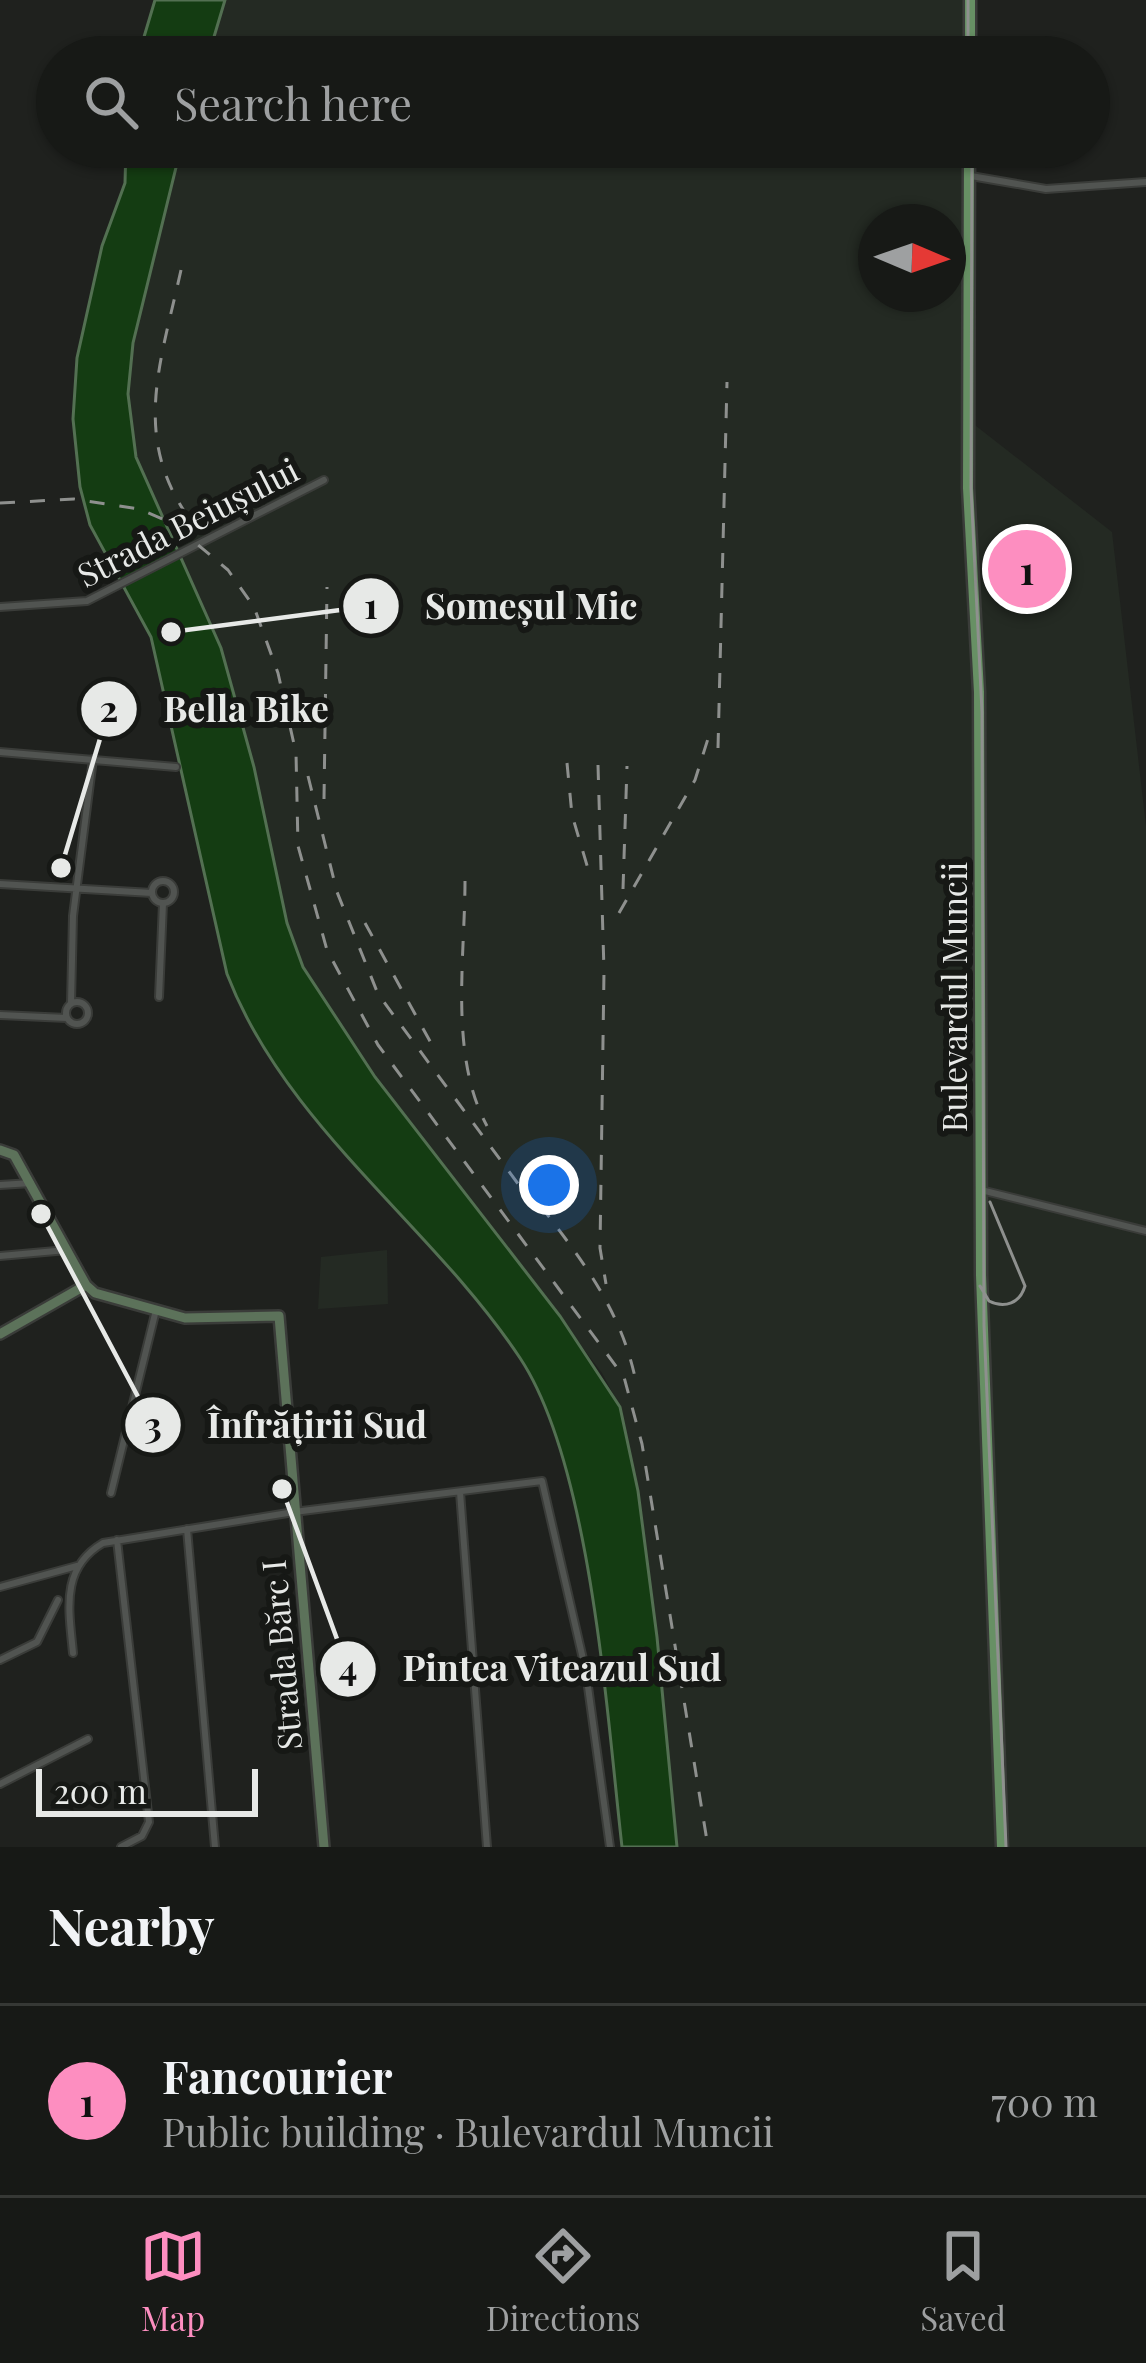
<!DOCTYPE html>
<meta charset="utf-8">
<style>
body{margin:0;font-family:"Playfair Display",serif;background:#20221f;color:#f1f3f6}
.compass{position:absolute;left:858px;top:204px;width:108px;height:108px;border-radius:50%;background:#171916;box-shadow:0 3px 9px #0004;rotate:92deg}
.scale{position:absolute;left:36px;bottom:30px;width:222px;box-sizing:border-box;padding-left:12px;border:6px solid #e7e9e7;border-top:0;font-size:33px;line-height:42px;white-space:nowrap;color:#e7e9e7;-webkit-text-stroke:9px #161815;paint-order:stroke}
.you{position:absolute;left:549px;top:1185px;width:42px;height:42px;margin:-30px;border:9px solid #fff;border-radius:50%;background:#1a73e8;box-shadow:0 0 0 18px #1a73e833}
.badge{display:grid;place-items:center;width:78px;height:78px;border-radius:50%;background:#fd8ec0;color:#111;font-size:39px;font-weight:700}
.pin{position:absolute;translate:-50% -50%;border:6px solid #fff;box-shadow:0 3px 12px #0006}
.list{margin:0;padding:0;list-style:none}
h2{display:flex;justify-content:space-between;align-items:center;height:156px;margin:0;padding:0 48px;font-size:51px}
h2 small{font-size:39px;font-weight:400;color:#9ea0a1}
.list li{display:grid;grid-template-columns:78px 1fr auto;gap:36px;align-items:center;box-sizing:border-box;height:192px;padding:0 48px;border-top:3px solid #363835}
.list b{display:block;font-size:45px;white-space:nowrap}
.list p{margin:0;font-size:39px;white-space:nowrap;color:#9ea0a1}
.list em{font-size:39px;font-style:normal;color:#9ea0a1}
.icon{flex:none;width:66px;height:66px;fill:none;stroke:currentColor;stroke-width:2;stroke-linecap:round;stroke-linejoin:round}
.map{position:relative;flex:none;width:1146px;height:1847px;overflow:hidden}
.search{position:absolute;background:#171916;box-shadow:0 3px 9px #0004;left:36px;right:36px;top:36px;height:132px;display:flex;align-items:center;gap:30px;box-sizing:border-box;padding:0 42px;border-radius:66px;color:#9ea0a1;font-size:45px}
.sheet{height:348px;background:#171916}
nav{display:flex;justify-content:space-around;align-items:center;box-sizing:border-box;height:168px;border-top:3px solid #363835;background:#171916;font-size:33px;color:#9ea0a1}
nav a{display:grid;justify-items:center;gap:6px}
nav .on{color:#fd8ec0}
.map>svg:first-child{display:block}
</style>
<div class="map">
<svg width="1146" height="1847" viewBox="0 0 1146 1847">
<rect width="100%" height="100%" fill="#1f211e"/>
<path fill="#242a23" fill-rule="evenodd" d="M225 0H965L964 57H208Z
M181 147H964L962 415 1112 532 1146 826V1847H677L657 1637 638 1491 620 1407 602 1373 385 1091 303 967 287 923 254 767 221 648 136 457 128 394 133 343ZM876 222H948V294H876Z
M387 1250 388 1304 318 1309 321 1257Z"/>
<path fill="#143c12" stroke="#537052" stroke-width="3" d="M155 0H225L208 57H138Z
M126 147H181L133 343 128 394 136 457 221 648 254 767 287 923 303 967 375 1077 560 1316 620 1407 638 1491 657 1637 677 1847H622C607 1716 591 1465 520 1358 432 1225 286 1127 227 974L151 637 90 525 80 487 73 419 77 358 102 246 125 183Z"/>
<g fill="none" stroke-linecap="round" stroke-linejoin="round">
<g stroke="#3a3c39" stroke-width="10">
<path id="street" d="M971 176 1046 189 1146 182
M0 607 87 601 324 480
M0 752 176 767
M152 892a11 11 0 1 1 22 0a11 11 0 1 1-22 0Z
M0 884 152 893
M159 997 163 903
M66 1013a11 11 0 1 1 22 0a11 11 0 1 1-22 0Z
M71 1003 73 916 93 759
M0 1015 67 1018
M0 1185 31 1183
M981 1190 1146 1231
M0 1256 67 1250
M460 1492 487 1847
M111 1493 156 1310
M187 1529 215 1847
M117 1540 149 1822 142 1836 121 1847
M0 1587 77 1566
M73 1653C69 1610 60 1568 103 1543L294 1512 542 1481 586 1672 610 1847
M0 1660 37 1642 58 1600
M0 1784 88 1739"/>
</g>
<g stroke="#3a3c39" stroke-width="14">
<path id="secondary" d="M0 1150 14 1155 86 1285
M86 1285 95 1293 185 1318 279 1316 324 1847
M0 1334 86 1285"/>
</g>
<g stroke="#3a3c39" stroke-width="15">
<path id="primary" d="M970 57V0
M969 147 968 488 979 692 981 1275 1002 1847"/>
</g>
<use href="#street" stroke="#515451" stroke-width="6"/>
<use href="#secondary" stroke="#5c725a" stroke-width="9"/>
<use href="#primary" stroke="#679064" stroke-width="10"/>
<path stroke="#8e908e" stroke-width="3" d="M968 57V0
M972 147 971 488 982 712 984 1325 1006 1847
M980 1286 989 1301C1005 1309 1020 1303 1025 1286L990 1202"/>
<path stroke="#8e908e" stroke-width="3" stroke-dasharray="15 15" stroke-linecap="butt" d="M181 270C159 370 128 446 201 534
M0 503 74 499 139 509 172 523 228 570 254 607 278 673 296 753 298 846 327 950 378 1045 624 1377 642 1444 708 1847
M718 748 727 382
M567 763 572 815 589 872
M598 765 604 971 600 1248 606 1284
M308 776 337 892 378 994 544 1219
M324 799 327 587
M465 881C465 958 449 1056 487 1126
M623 889 627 766
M619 913 695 780 712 726
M365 923 437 1054
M540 1205C583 1261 622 1312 636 1382"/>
</g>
<g text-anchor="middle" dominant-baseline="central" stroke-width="12" stroke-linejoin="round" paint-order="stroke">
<g font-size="33" fill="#e7e9e7" stroke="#161815">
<text transform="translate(187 521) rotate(-27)">Strada Beiușului</text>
<text transform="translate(953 997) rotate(-90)">Bulevardul Muncii</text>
<text transform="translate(280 1655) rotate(-95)">Strada Bărc I</text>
</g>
</g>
<path fill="none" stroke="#e7e9e7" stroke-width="4.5" d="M171 632L371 606M61 868L109 709M41 1214L153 1425M282 1489L348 1669"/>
<g fill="#e7e9e7" stroke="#161815" stroke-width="4.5">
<circle cx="171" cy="632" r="12"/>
<circle cx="61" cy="868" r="12"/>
<circle cx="41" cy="1214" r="12"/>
<circle cx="282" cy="1489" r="12"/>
<circle cx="371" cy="606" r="30"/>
<circle cx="109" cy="709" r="30"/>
<circle cx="153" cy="1425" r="30"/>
<circle cx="348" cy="1669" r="30"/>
</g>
<g font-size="36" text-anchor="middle" font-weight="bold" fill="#111">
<text x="371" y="619">1</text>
<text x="109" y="722">2</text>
<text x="153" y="1438">3</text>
<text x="348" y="1681">4</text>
</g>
<g font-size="36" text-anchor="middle" font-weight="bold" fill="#e7e9e7" stroke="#161815" stroke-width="12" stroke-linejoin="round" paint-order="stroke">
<text x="531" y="619">Someșul Mic</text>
<text x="246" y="722">Bella Bike</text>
<text x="317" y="1438">Înfrățirii Sud</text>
<text x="562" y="1681">Pintea Viteazul Sud</text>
</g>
</svg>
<svg class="compass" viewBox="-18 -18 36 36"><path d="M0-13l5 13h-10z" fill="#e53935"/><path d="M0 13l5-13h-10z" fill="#9ea0a1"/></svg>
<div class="scale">200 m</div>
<div class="you"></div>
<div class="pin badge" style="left:1027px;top:569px">1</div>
<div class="search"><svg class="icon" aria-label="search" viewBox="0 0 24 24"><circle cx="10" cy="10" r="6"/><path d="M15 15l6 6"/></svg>Search here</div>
</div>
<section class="sheet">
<h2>Nearby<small></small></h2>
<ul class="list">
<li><span class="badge">1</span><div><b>Fancourier</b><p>Public building · Bulevardul Muncii</p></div><em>700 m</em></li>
</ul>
</section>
<nav>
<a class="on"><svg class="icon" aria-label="map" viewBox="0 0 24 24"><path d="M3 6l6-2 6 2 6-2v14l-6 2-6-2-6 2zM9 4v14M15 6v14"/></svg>Map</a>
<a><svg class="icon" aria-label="directions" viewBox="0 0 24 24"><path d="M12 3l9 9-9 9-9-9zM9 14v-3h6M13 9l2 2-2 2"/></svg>Directions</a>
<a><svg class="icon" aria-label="saved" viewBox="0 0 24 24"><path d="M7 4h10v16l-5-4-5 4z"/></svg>Saved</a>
</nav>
